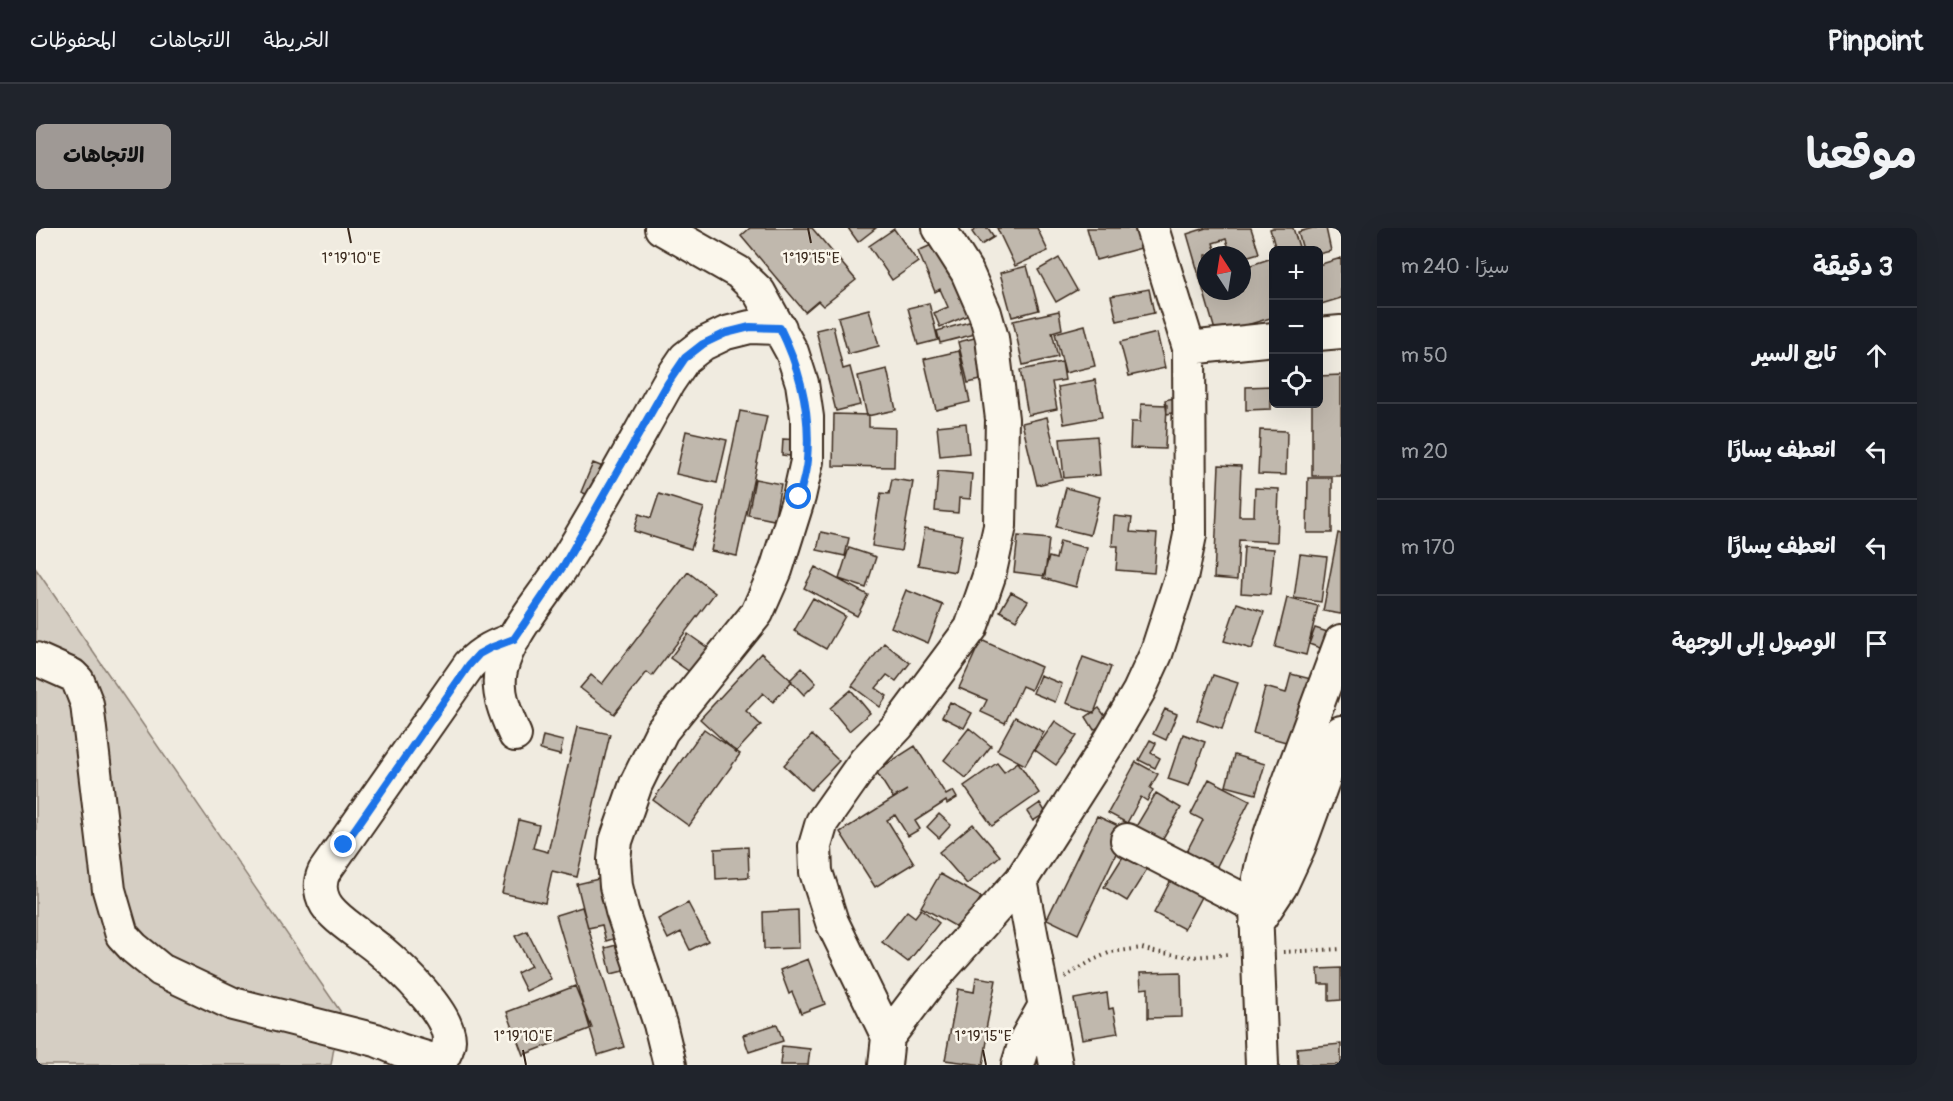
<!DOCTYPE html>
<html lang="ar">
<meta charset="utf-8">
<style>
body{margin:0;font-family:Pangolin,"Playpen Sans Arabic",sans-serif;background:#20242c;color:#f1f3f6;direction:rtl}
.controls{position:absolute;right:18px;top:18px;display:grid;overflow:hidden;border-radius:9px;box-shadow:0 6px 24px #0002}
.controls button{width:54px;height:54px;display:grid;place-items:center;padding:0;border:0;border-bottom:2px solid #363941;background:#171b24;color:#f1f3f6;font:30px sans-serif}
.compass{position:absolute;left:1161px;top:18px;width:54px;height:54px;border-radius:50%;background:#171b24;box-shadow:0 6px 24px #0002;rotate:348deg}
.stop{position:absolute;width:18px;height:18px;margin:-14px;border:4px solid #1a73e8;border-radius:50%;background:#fff}
.stop.end{background:#1a73e8;border-color:#fff;box-shadow:0 2px 6px #0008}
.list{margin:0;padding:0;list-style:none}
h2{display:flex;justify-content:space-between;align-items:center;height:78px;margin:0;padding:0 24px;font-size:26px}
h2 small{font-size:20px;font-weight:400;color:#9ea1a6}
.list li{display:grid;grid-template-columns:39px 1fr auto;gap:18px;align-items:center;box-sizing:border-box;height:96px;padding:0 24px;border-top:2px solid #363941}
.list b{display:block;font-size:22px;white-space:nowrap}
.list em{font-size:20px;font-style:normal;color:#9ea1a6}
.icon{flex:none;width:33px;height:33px;fill:none;stroke:currentColor;stroke-width:2;stroke-linecap:round;stroke-linejoin:round}
.map{position:relative;flex:none;width:1305px;height:837px;overflow:hidden;direction:ltr;border-radius:9px}
header{display:flex;align-items:center;gap:36px;box-sizing:border-box;height:84px;padding:0 30px;background:#171b24;border-bottom:2px solid #363941}
header strong{font-size:28px}
nav{display:flex;gap:33px;margin-inline-start:auto;font-size:21px}
.intro{display:flex;align-items:center;justify-content:space-between;box-sizing:border-box;height:144px;padding:0 36px}
h1{margin:0;font-size:42px}
.button{padding:15px 27px;border-radius:9px;background:#9f9995;color:#111;font-size:21px;font-weight:700}
main{display:flex;gap:36px;padding:0 36px}
aside{flex:1;background:#171b24;border-radius:9px;box-shadow:0 6px 24px #0002}
.map>svg:first-child{display:block}
</style>
<header>
<strong>Pinpoint</strong>
<nav><a>الخريطة</a><a>الاتجاهات</a><a>المحفوظات</a></nav>
</header>
<div class="intro"><h1>موقعنا</h1><a class="button">الاتجاهات</a></div>
<main>
<aside>
<h2>3 دقيقة<small>سيرًا · 240 m</small></h2>
<ul class="list">
<li><svg class="icon" aria-label="ahead" viewBox="0 0 24 24"><path d="M12 20V5M6 11l6-6 6 6"/></svg><div><b>تابع السير</b></div><em>50 m</em></li>
<li><svg class="icon" aria-label="left" viewBox="0 0 24 24"><path d="M17 20v-9H6M10 6l-5 5 5 5"/></svg><div><b>انعطف يسارًا</b></div><em>20 m</em></li>
<li><svg class="icon" aria-label="left" viewBox="0 0 24 24"><path d="M17 20v-9H6M10 6l-5 5 5 5"/></svg><div><b>انعطف يسارًا</b></div><em>170 m</em></li>
<li><svg class="icon" aria-label="arrive" viewBox="0 0 24 24"><path d="M6 21V4h12l-3 4 3 4H6"/></svg><div><b>الوصول إلى الوجهة</b></div></li>
</ul>
</aside>
<div class="map">
<svg width="1305" height="837" viewBox="0 0 1305 837">
<rect width="100%" height="100%" fill="#f0ebe0"/>
<filter id="ink" filterUnits="userSpaceOnUse"><feTurbulence type="fractalNoise" baseFrequency=".0167" numOctaves="2"/><feDisplacementMap in="SourceGraphic" scale="12" xChannelSelector="R" yChannelSelector="G"/><feConvolveMatrix kernelMatrix="1 2 1 2 8 2 1 2 1" color-interpolation-filters="sRGB"/></filter>
<g filter="url(#ink)">
<path fill="#d5cec3" stroke="#887c70" stroke-width="1.5" d="M0 341 304 783 295 837H0Z"/>
<path fill="#c0b8ad" stroke="#3b2a1e" stroke-width="1.5" d="M714 0H776L820 52 787 78 782 73 769 84 705 8Z
M812 0H840L822 14Z
M942 0H952L958 9 945 17 936 4Z
M961 0H1001L1012 23 979 38Z
M1051 0H1104L1109 19 1060 32Z
M1170 0H1215L1223 25 1206 30V27H1195L1190 11 1177 15 1181 27H1170V63H1206V40L1236 30 1238 89 1180 106 1151 6Z
M1237 0H1257L1264 22H1240L1234 1Z
M1277 0H1290L1295 23 1282 26V22H1267L1262 4Z
M858 1 882 34 856 52 833 18Z
M909 11 940 84 904 99 898 85 912 79 904 61 899 64 882 23Z
M1023 30 1041 62 1020 74 1002 42Z
M1305 30V70L1282 77V37Z
M991 38 1003 82 976 89 964 45Z
M1113 61 1118 85 1081 93 1075 68Z
M893 75 902 112 882 117 872 80Z
M833 81 843 118 812 126 802 89Z
M1023 83 1026 101 1016 104 1022 129 987 137 977 93Z
M940 92 943 105 904 115 901 103Z
M1049 97 1059 138 1029 145 1019 105Z
M797 98 807 141 814 139 824 177 800 183 780 102Z
M1121 105 1129 140 1093 148 1084 114Z
M947 108 957 149 932 155 922 114Z
M923 123 934 174 900 182 888 131Z
M1026 134 1029 152 1016 154 1021 181 992 187 984 142Z
M851 141 860 182 831 188 822 148Z
M1305 147V248H1276V176H1282V148Z
M1059 152 1066 189 1028 196 1022 159Z
M1235 158V181L1210 182V159Z
M1142 169 1145 183 1131 186 1129 172Z
M1105 176 1131 177 1129 221 1094 220 1095 194H1104Z
M704 183 731 188 701 328 675 323Z
M798 186 833 187V199L859 200 858 239 797 238Z
M1011 189 1026 251 1001 257 986 195Z
M930 195 933 225 904 228 901 198Z
M1224 202 1251 203 1250 247 1222 246Z
M650 203 691 212 681 255 640 246Z
M1061 208 1064 247 1028 250 1024 211Z
M747 211 764 212 762 229 746 227Z
M557 235 577 243 565 272 545 264Z
M1183 237 1205 238 1203 288H1218L1219 260 1243 261 1241 314 1203 312 1201 352 1178 350Z
M902 243 936 246 934 271 923 270 922 285 899 283Z
M1272 250H1296V305H1271Z
M719 251 745 256 738 292 712 287Z
M856 251 877 254 865 323 836 318 845 265 853 266Z
M1030 260 1064 269 1054 307 1020 299Z
M623 266 668 280 655 321 598 303 603 286 615 290Z
M1078 288 1096 290 1094 304 1121 306 1118 345 1080 342 1082 318H1076Z
M889 300 926 307 919 344 882 337Z
M785 304 813 310 809 328 781 322Z
M1302 305 1305 306V386L1287 383Z
M982 308 1013 311 1009 348 978 344Z
M1024 313 1050 320 1040 359 1007 350 1013 329 1020 331Z
M1208 319 1238 321 1234 367 1205 365Z
M813 320 840 329 830 360 803 351Z
M1264 326 1291 329 1285 374 1258 370Z
M779 339 832 367 821 388 768 360Z
M652 344 679 365 616 448 611 444 578 486 544 460 555 447 566 456Z
M870 362 907 377 892 415 855 399Z
M975 364 992 373 980 392 964 383Z
M777 370 809 388 790 421 758 403Z
M1251 370 1282 378 1270 427 1239 419Z
M1201 375 1228 384 1216 421 1188 413Z
M1279 400 1304 408 1298 425 1273 416Z
M652 406 679 425 661 449 634 430Z
M945 412 1005 439 995 462 986 458 969 495 945 484 951 472 923 460Z
M848 415 874 435 860 453 851 447 840 460 851 468 844 479 816 458Z
M725 425 756 453 737 474 727 465 710 483 725 497 700 524 664 491Z
M1047 429 1075 439 1058 485 1030 475Z
M766 440 780 455 768 467 754 452Z
M1255 446 1283 453 1265 518 1217 505 1229 459 1250 465Z
M1004 447 1026 456 1019 474 997 465Z
M1177 447 1202 455 1186 501 1161 492Z
M815 462 834 485 813 503 794 480Z
M914 474 936 485 928 500 906 489Z
M1063 480 1072 492 1058 502 1050 489Z
M1129 481 1141 486 1130 512 1117 506Z
M979 489 1008 504 989 537 961 522Z
M1019 493 1041 508 1020 537 999 522Z
M541 499 574 506 541 649 516 643 509 675 466 665 483 592 503 597 497 620 512 624Z
M933 500 955 518 930 550 908 532Z
M668 501 704 526 653 598 617 572Z
M1147 506 1169 514 1153 558 1132 551Z
M776 507 803 533 775 562 748 537Z
M507 508 527 513 524 527 504 522Z
M1114 512 1120 515 1115 525 1124 530 1119 540 1103 532Z
M879 518 910 567 917 563 921 570 911 576 910 573 879 593 884 601 872 608 859 587 851 592 878 635 839 659 804 604 871 562 857 570 840 543Z
M1198 527 1229 536 1220 566 1190 558Z
M982 534 1003 565 956 598 928 558 961 535 968 544Z
M1100 534 1122 546 1114 560 1117 562 1111 573 1105 569 1091 595 1072 585Z
M1173 551 1214 572 1180 640 1150 625 1167 592 1155 586Z
M1120 565 1145 580 1123 618 1098 602Z
M1004 575 1010 585 997 593 991 584Z
M903 586 915 597 903 610 891 599Z
M1061 588 1091 602 1042 706 1011 691Z
M937 596 964 628 931 656 903 624Z
M712 619 713 649 680 651 679 621Z
M1093 619 1116 633 1091 673 1068 659Z
M904 646 945 669 926 702 885 679Z
M571 649 586 708 570 713 566 697 552 700 541 656Z
M1136 650 1167 665 1148 701 1118 685Z
M652 675 672 713 654 722 645 704 632 711 622 691Z
M546 679 588 819 562 827 520 687Z
M885 681 903 695 872 734 846 714 871 683 879 689Z
M762 682 763 720 728 721 727 684Z
M491 703 515 751 490 763 481 745 495 738 479 708Z
M592 714 599 740 575 746 569 720Z
M772 731 789 776 765 785 756 764 753 766 744 742Z
M1305 740V772L1293 773V756H1283L1282 741Z
M1145 744 1146 789 1112 790V760L1105 761 1104 745Z
M940 749 960 752 950 801H953L947 837 909 832 922 761 938 764Z
M539 758 556 800 487 827 471 784Z
M1071 765 1073 781 1077 780 1082 805 1046 811 1038 771Z
M741 796 747 813 713 824 707 807Z
M1305 816V837H1262L1261 820Z
M746 818 774 821 772 837H744Z"/>
<g fill="none" stroke-linecap="round" stroke-linejoin="round">
<g stroke="#3b2a1e" stroke-width="36">
<path id="minor" d="M625 0 702 44 723 64 756 124 766 155 771 189V233L763 269 740 342 721 385 626 503 600 556 580 613 578 632 580 658 586 683 624 796 634 837
M1282 106 1305 104
M1153 120 1238 111
M0 431 36 447 42 453 51 476 73 662 86 707 98 720 125 742 197 776 340 812 364 822 404 834
M479 507C470 487 460 464 465 442 474 404 508 369 528 336 565 277 598 215 632 155L649 130 667 116 690 105 714 99 744 100
M1091 612 1202 669 1220 679
M985 652 1020 837
M1220 696 1245 658 1263 619 1305 504
M852 809 893 755 985 652 1072 516 1103 463 1120 426 1146 346 1154 307 1153 120 1116 0
M402 837C407 830 413 821 413 812 413 785 365 740 345 723 330 710 312 700 298 686 286 675 281 659 288 644L433 437C446 423 460 417 478 411
M849 837 852 809 796 694 780 644 779 618 786 594 829 533 862 498 935 400 953 348 964 298 966 191 956 110 949 85 931 44 903 0
M982 837 990 811 1008 779
M1226 837 1220 679C1221 635 1239 593 1254 551 1271 505 1288 459 1305 413"/>
</g>
<path stroke="#3b2a1e" stroke-width="4" stroke-dasharray="1.5 4.5" stroke-linecap="butt" d="M1247 724 1305 721
M1029 749 1057 732 1075 724 1091 722 1106 720 1119 724 1157 729 1194 726"/>
<use href="#minor" stroke="#fbf7ec" stroke-width="32"/>
</g>
</g>
<g fill="none" stroke-linecap="round" stroke-linejoin="round" filter="url(#ink)">
<path stroke="#1a73e8" stroke-width="8" d="M308 617 433 437 443 426 454 420 478 411 528 337 632 155 649 130 667 116 690 105 714 99 744 100C765 142 775 185 771 232 770 245 766 257 763 269"/>
</g>
<path fill="none" stroke="#3b2a1e" stroke-width="2" d="M312 0 315 15M772 0 775 15M487 822 490 837M947 822 950 837"/>
<g font-size="15" text-anchor="middle" fill="#3b2a1e" stroke="#fbf7ec" stroke-width="5" stroke-linejoin="round" paint-order="stroke">
<text x="315" y="35">1°19'10"E</text>
<text x="775" y="35">1°19'15"E</text>
<text x="487" y="813">1°19'10"E</text>
<text x="947" y="813">1°19'15"E</text>
</g>
</svg>
<div class="controls">
<button>+</button>
<button>−</button>
<button><svg class="icon" aria-label="locate" viewBox="0 0 24 24"><circle cx="12" cy="12" r="6"/><path d="M12 2v4M12 18v4M2 12h4M18 12h4"/></svg></button>
</div>
<svg class="compass" viewBox="-18 -18 36 36"><path d="M0-13l5 13h-10z" fill="#e53935"/><path d="M0 13l5-13h-10z" fill="#9ea1a6"/></svg>
<div class="stop" style="left:763px;top:269px"></div>
<div class="stop end" style="left:308px;top:617px"></div>
</div>
</main>
